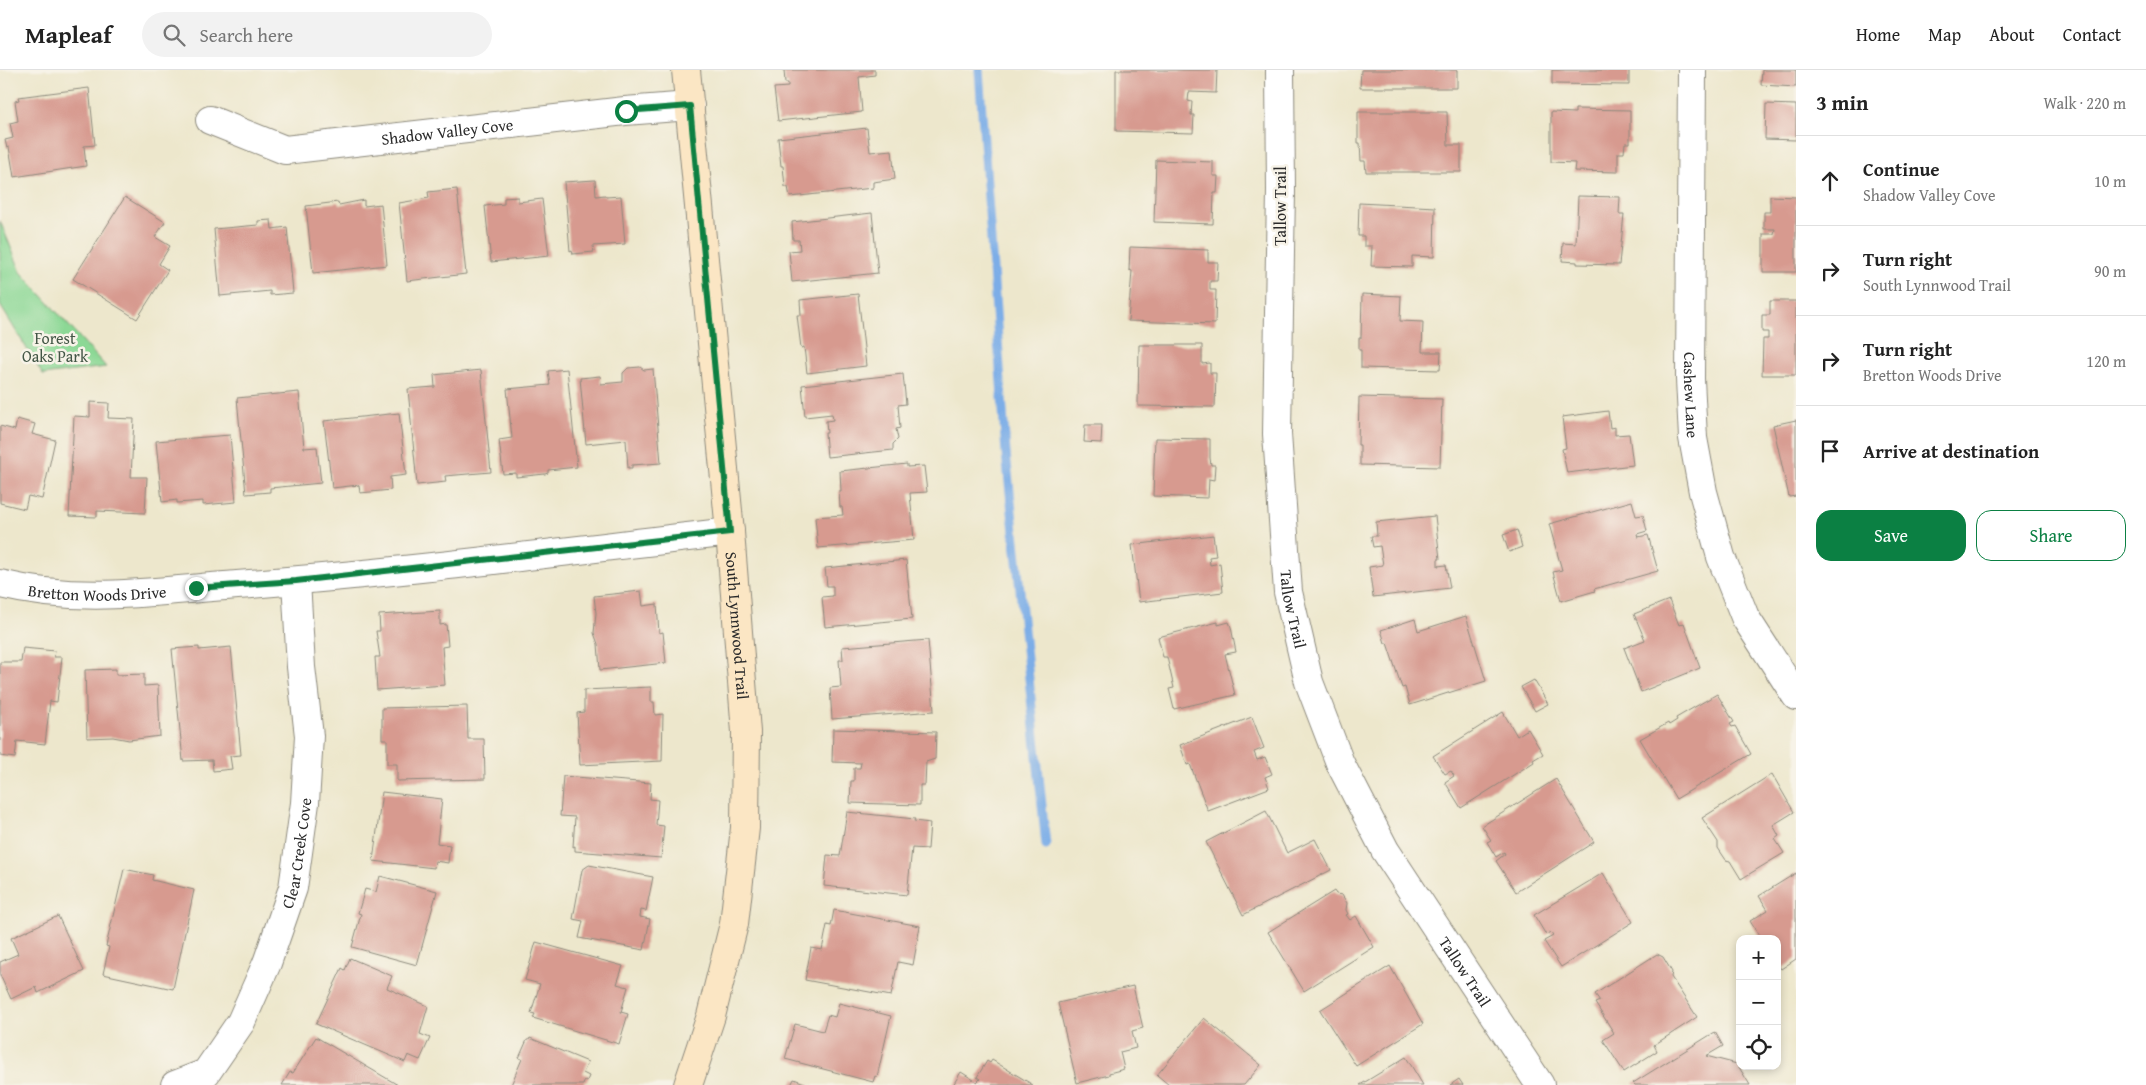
<!DOCTYPE html>
<meta charset="utf-8">
<style>
body{margin:0;font-family:"Gentium Book Plus",serif;background:#f2f2f2;color:#222}
.controls{position:absolute;right:15px;bottom:15px;display:grid;overflow:hidden;border-radius:10px;box-shadow:0 2px 8px #0003}
.controls button{width:45px;height:45px;display:grid;place-items:center;padding:0;border:0;border-bottom:1px solid #e0e0e0;background:#fff;color:#222;font:25px sans-serif}
.stop{position:absolute;width:15px;height:15px;margin:-11px;border:4px solid #0b8043;border-radius:50%;background:#fff}
.stop.end{background:#0b8043;border-color:#fff;box-shadow:0 1px 5px #0008}
.list{margin:0;padding:0;list-style:none}
h2{display:flex;justify-content:space-between;align-items:center;height:65px;margin:0;padding:0 20px;font-size:21px}
h2 small{font-size:16px;font-weight:400;color:#767676}
.list li{display:grid;grid-template-columns:32px 1fr auto;gap:15px;align-items:center;box-sizing:border-box;height:90px;padding:0 20px;border-top:1px solid #e0e0e0}
.list b{display:block;font-size:19px;white-space:nowrap}
.list p{margin:0;font-size:16px;white-space:nowrap;color:#767676}
.list em{font-size:16px;font-style:normal;color:#767676}
.actions{display:flex;gap:10px;padding:15px 20px}
.actions a{flex:1;padding:11px 0;border:1px solid #0b8043;border-radius:15px;text-align:center;font-size:18px;color:#0b8043}
.actions .main{background:#0b8043;color:#fff}
.icon{flex:none;width:28px;height:28px;fill:none;stroke:currentColor;stroke-width:2;stroke-linecap:round;stroke-linejoin:round}
.map{position:relative;flex:none;width:1796px;height:1015px;overflow:hidden}
header{display:flex;align-items:center;gap:30px;box-sizing:border-box;height:70px;padding:0 25px;background:#fff;border-bottom:1px solid #e0e0e0}
header strong{font-size:24px}
nav{display:flex;gap:28px;margin-inline-start:auto;font-size:18px}
.search{width:350px;height:45px;background:#f2f2f2;display:flex;align-items:center;gap:12px;box-sizing:border-box;padding:0 18px;border-radius:28px;color:#767676;font-size:19px}
main{display:flex}
aside{flex:1;background:#fff}
.map>svg:first-child{display:block}
</style>
<header>
<strong>Mapleaf</strong>
<div class="search"><svg class="icon" aria-label="search" viewBox="0 0 24 24"><circle cx="10" cy="10" r="6"/><path d="M15 15l6 6"/></svg>Search here</div>
<nav><a>Home</a><a>Map</a><a>About</a><a>Contact</a></nav>
</header>
<main>
<div class="map">
<svg width="1796" height="1015" viewBox="0 0 1796 1015">
<rect width="100%" height="100%" fill="#f7f3e8"/>
<filter id="ink" filterUnits="userSpaceOnUse"><feTurbulence type="fractalNoise" baseFrequency=".02" numOctaves="2"/><feDisplacementMap in="SourceGraphic" scale="10" xChannelSelector="R" yChannelSelector="G"/><feConvolveMatrix kernelMatrix="1 2 1 2 8 2 1 2 1" color-interpolation-filters="sRGB"/></filter>
<filter id="wash" filterUnits="userSpaceOnUse"><feTurbulence type="fractalNoise" baseFrequency=".0096" numOctaves="4" result="noise"/><feDisplacementMap in="SourceGraphic" scale="20" xChannelSelector="R" yChannelSelector="G"/><feGaussianBlur stdDeviation="1.12" result="paint"/><feColorMatrix in="noise" values="0 0 0 0 0 0 0 0 0 0 0 0 0 0 0 0 0 1.4 0 .05"/><feComposite in="paint" operator="in"/></filter>
<g filter="url(#wash)">
<rect width="100%" height="100%" fill="#ede7cc"/>
<path fill="#8cd895" stroke="#5c8260" d="M0 151 21 202 106 297 43 305 0 235Z"/>
<g fill="none" stroke-linecap="round" stroke-linejoin="round">
<path stroke="#7bade7" stroke-width="9" d="M979 0 1006 383 1046 775"/>
</g>
<g id="blocks">
<path fill="#d79a8f" d="M784 0H875V5L859 7 862 42 778 51 774 18 788 17V13H785Z
M1116 0H1217L1216 23 1189 22 1188 31 1192 32 1191 45H1194L1193 63 1116 61Z
M1361 0H1457V18H1360Z
M1552 0H1629V15L1552 14Z
M1762 0H1796V17L1761 15Z
M89 18 95 75 84 76 86 96 14 107 9 77 7 78 5 70 13 68 10 53 18 51 15 31 19 30 18 27Z
M1766 34 1796 35V70L1765 69Z
M1575 39 1630 40V73H1625L1624 83H1618V102L1574 101 1575 93 1551 92V42L1575 43Z
M1358 42H1447L1448 75H1461V102H1366L1365 91H1361L1360 73H1358Z
M867 58 870 82 892 80 895 109 873 112V118L790 127 788 117H785L783 96H781L778 68Z
M1156 90 1213 92V106H1218L1217 123H1214L1213 154 1154 152Z
M595 110 596 126 605 125 606 127 621 126 625 174 593 176 594 182 573 184 572 180 570 181 564 112Z
M457 119 466 204 407 211 399 133 429 128 428 122Z
M1578 126 1620 127 1619 144H1624L1619 195 1577 194V192L1562 191 1563 173 1576 174Z
M1770 126 1796 127V202H1763V164H1774L1775 159H1764V142H1770Z
M125 127 165 152 155 167 170 176 159 194 168 200 137 249 73 209Z
M518 127V132L542 129 549 186 491 192 485 136 504 134V128Z
M364 130V136L381 134 387 195 313 203 306 136 338 132 339 135Z
M1359 133 1435 137 1434 187 1412 186V197L1371 196 1372 176H1364V166H1358Z
M872 143 878 203 792 212 789 181 800 180 799 170H793L792 152Z
M271 150 272 159 287 157 293 223 270 225V221L220 226 214 159 258 155V151Z
M1130 177 1208 180V192H1218L1217 211H1210V220H1216L1215 254 1128 251 1132 201 1129 200Z
M858 224 866 296 807 303 804 277 801 278 797 245H801L800 230Z
M1362 224 1401 226 1400 251 1423 252 1422 282H1441L1440 300 1361 298V280H1359V268H1361Z
M1770 231H1796V305H1762L1763 269H1768V262H1762V245H1770Z
M1139 275H1202V294L1210 293V303H1216L1215 337 1138 336Z
M640 297 644 300 653 299 661 393 632 395V398H628L626 370 586 374 580 308 600 306 601 314 623 312V303L628 298Z
M567 299 577 397 548 400V403L545 404 516 407V403L503 404 499 370 512 368 507 319 550 315 548 301Z
M481 300 491 402 445 406 446 412 417 415 408 319 435 317 434 305Z
M903 304 906 334 898 335 900 358 896 359 898 369 893 374V380L827 387 825 363H827L826 351 833 350 832 344 805 347 802 315Z
M299 322 304 378 317 377 321 413 270 418V422L246 424 237 328Z
M1359 327 1442 329 1440 397 1360 395V375H1358Z
M90 332 109 333 108 348 134 349 131 407H147L145 443 97 441V447L69 446 74 346 90 347Z
M1608 341 1610 358 1615 357V365L1629 364 1633 395 1567 403 1562 379 1566 378 1562 347Z
M399 343 406 405 390 407 391 420 360 423 359 415 332 418 324 351Z
M17 349 35 354 32 364 55 370 42 429 28 426 25 439 0 433V356L15 360Z
M1796 350V426L1789 427 1773 355Z
M1085 355H1102L1101 373 1084 372Z
M230 365 236 432 203 435V431L177 433V430L162 432 156 371Z
M1155 368 1210 369V388L1211 395H1215L1214 410 1209 409 1208 428 1153 426Z
M907 394V397L924 396 927 422 910 423 914 470 818 478 815 447 843 445 842 437H840L839 421H841L840 401Z
M1632 431 1636 446 1643 445 1647 461 1637 464 1638 467 1648 465 1658 501 1594 519 1595 521 1561 531 1553 502 1562 500 1549 454Z
M1435 446 1440 489H1438V496L1446 495 1450 518 1373 527 1369 497 1383 495 1380 476 1373 477 1371 466H1377L1376 452Z
M1517 460 1522 477 1509 482 1503 465Z
M1213 465 1216 486 1209 487 1210 495 1220 493 1223 522 1139 532 1132 475Z
M906 490 912 549 825 557 822 527 833 526V516H827L825 498Z
M641 521 643 536 657 534 659 563 663 562 666 593 600 600 598 574 594 563 596 543 594 526Z
M1669 530 1679 555 1684 553 1700 598 1641 622 1624 578 1645 570 1634 544Z
M440 541V555L446 554 448 576 442 577 445 615 377 620 375 587H380L376 561H380L379 545Z
M1466 546 1486 611 1410 635 1405 617 1402 618 1387 573H1385L1381 560 1415 549 1418 561Z
M1218 552V555L1229 552 1231 557 1236 582 1225 584 1235 625 1174 639 1169 619 1174 618 1167 587H1163L1158 567Z
M928 570 934 641 832 649 830 618 841 617 839 590H843L842 577Z
M199 577V580L231 577 241 685 230 686 232 699 213 701 212 690 183 691 172 579Z
M23 578 55 581 54 587H62L57 632 50 631 45 674 17 671 15 688 0 686V592H21Z
M116 599V605L144 604V616L158 615 160 666 129 670 113 667 87 668 85 600Z
M1534 610 1548 634 1535 641 1521 617Z
M651 617V632H654L655 645 663 644 662 691 580 695 577 643 584 642V620Z
M1717 624 1734 652 1730 654 1732 657 1735 656 1751 684 1676 729 1640 669 1668 653 1669 655 1677 650 1676 648Z
M467 636 468 669H484L485 709 397 711V694H387V669H382V638Z
M1503 642 1517 666 1528 659 1543 684 1533 690 1534 692 1461 738 1445 712 1454 706 1451 701 1445 704 1433 686Z
M1252 647 1264 678 1254 682 1257 690 1265 687 1272 704 1265 707 1269 718 1208 741 1190 694 1187 695 1180 675Z
M833 659 936 662 935 689 926 692 925 715H920V735L850 733 851 711H854V698H860L861 693 832 692Z
M1772 704 1794 742 1773 755 1779 766 1775 769 1784 783 1741 809 1730 791 1726 790 1718 778V772L1702 748Z
M563 706 651 713 650 729 658 730 656 755 664 756 661 788 575 781V776L573 777 575 747 560 746Z
M1556 709 1594 772 1516 822 1496 791 1505 784 1504 782 1496 787 1487 772 1491 770 1482 756Z
M382 722 442 729 437 773 450 775 448 793 435 791 434 798 373 791Z
M1266 741 1287 783 1315 769 1331 800 1243 845 1206 772Z
M847 742 915 749 914 751 930 753 928 779 912 778 907 825 824 816 827 785 840 786Z
M589 795 653 807 646 841 641 840 640 847 650 849 644 880 579 868 583 851 573 849 582 800Z
M124 799 153 805 152 810 194 820 173 919 103 904 109 877 106 876Z
M1603 803 1633 852 1561 897 1544 871 1553 866 1550 862 1546 865 1534 845Z
M1796 803V889L1781 899 1777 894V869H1761L1750 851 1768 840 1759 826Z
M380 806 437 821 417 895 352 877 361 844 358 843 365 819 376 822Z
M1334 821 1336 824 1342 825 1347 833 1346 840 1348 844 1346 845 1350 850 1356 846 1374 877 1304 921 1268 862Z
M834 840 920 856 913 895 898 892 891 926 805 910 811 878 822 880 827 855 831 856Z
M58 846 84 901 38 923 36 917 11 929 0 905V892L18 884 11 868Z
M536 872 623 896 617 914 628 917 621 942 628 944 619 974 533 948 535 944 531 943 540 914 525 910Z
M1657 884 1663 887 1672 902 1671 907 1697 947 1654 975 1657 981 1624 1002 1603 970 1614 963 1595 933 1600 931 1595 924Z
M350 888 392 906 387 918 428 936 420 964 430 968 420 990 408 985 405 992 316 954 342 898 345 900Z
M1390 896 1423 954 1356 996 1320 940Z
M1133 916 1143 958 1132 961 1136 978 1120 982 1124 999 1109 1003V1005L1077 1013 1058 933Z
M839 933 891 946 877 1007 875 1006 873 1012 785 989 795 954 823 961 828 945 835 947Z
M1204 948 1261 995 1244 1015H1169L1157 1005Z
M1715 962 1723 976 1706 986 1737 994 1750 1015H1635L1633 1013Z
M316 967 398 1015H282L290 1002 293 1003Z
M530 968 588 992 583 1003 589 1006 587 1011 585 1010 583 1015H511L522 989 519 988 527 970H529Z
M1406 987 1423 1015H1360Z
M992 990 1033 1015H953L961 1002 977 1012 980 1009 977 1007 987 991 990 993Z
M794 1009 810 1015H791Z
M1459 1009 1463 1015H1450Z"/>
</g>
</g>
<g filter="url(#ink)">
<use href="#blocks" fill-opacity="0" stroke="#8c897c" stroke-width="1"/>
<g fill="none" stroke-linecap="round" stroke-linejoin="round">
<g stroke="#8c897c" stroke-width="30">
<g id="street">
<path id="s1" d="M1280 0 1281 121 1277 364 1288 522 1309 612 1340 693 1385 780 1540 1015"/>
<path id="s2" d="M1692 0 1690 309 1693 368 1703 422 1721 487 1745 547 1796 626"/>
<path id="s3" d="M210 50 285 80 625 41 690 36"/>
<path id="s4" d="M0 514C82 534 155 521 237 515 402 503 566 481 730 462"/>
<path id="s5" d="M175 1015 206 1003 241 952 267 893 293 818 305 733 309 666 301 597 296 511"/>
</g>
</g>
<g stroke="#8c897c" stroke-width="30">
<g id="secondary">
<path id="s6" d="M686 0 730 462 746 662 745 758 734 854 711 946 688 1015"/>
</g>
</g>
<use href="#street" stroke="#fff" stroke-width="28"/>
<use href="#secondary" stroke="#fbe6c4" stroke-width="28"/>
</g>
</g>
<g fill="none" stroke-linecap="round" stroke-linejoin="round" filter="url(#ink)">
<path stroke="#0b8043" stroke-width="6" d="M196 518 296 511 730 462 690 36 626 41"/>
</g>
<g text-anchor="middle" dominant-baseline="central" stroke-width="5" stroke-linejoin="round" paint-order="stroke">
<g font-size="16" fill="#2b2b2b" stroke="#f7f3e8">
<text stroke="none"><textPath href="#s3" startOffset="244">Shadow Valley Cove</textPath></text>
<text transform="translate(1280 136) rotate(-90)">Tallow Trail</text>
<text stroke="none"><textPath href="#s2" startOffset="325">Cashew Lane</textPath></text>
<text stroke="none"><textPath href="#s4" startOffset="98">Bretton Woods Drive</textPath></text>
<text stroke="none"><textPath href="#s1" startOffset="540">Tallow Trail</textPath></text>
<text stroke="none"><textPath href="#s6" startOffset="558">South Lynnwood Trail</textPath></text>
<text stroke="none"><textPath href="#s5" startOffset="274">Clear Creek Cove</textPath></text>
<text stroke="none"><textPath href="#s1" startOffset="945">Tallow Trail</textPath></text>
</g>
<g font-size="16" fill="#435646" stroke="#f7f3e8">
<text x="55" y="268">Forest<tspan x="55" dy="18">Oaks Park</tspan></text>
</g>
</g>
</svg>
<div class="controls">
<button>+</button>
<button>−</button>
<button><svg class="icon" aria-label="locate" viewBox="0 0 24 24"><circle cx="12" cy="12" r="6"/><path d="M12 2v4M12 18v4M2 12h4M18 12h4"/></svg></button>
</div>
<div class="stop" style="left:626px;top:41px"></div>
<div class="stop end" style="left:196px;top:518px"></div>
</div>
<aside>
<h2>3 min<small>Walk · 220 m</small></h2>
<ul class="list">
<li><svg class="icon" aria-label="ahead" viewBox="0 0 24 24"><path d="M12 20V5M6 11l6-6 6 6"/></svg><div><b>Continue</b><p>Shadow Valley Cove</p></div><em>10 m</em></li>
<li><svg class="icon" aria-label="right" viewBox="0 0 24 24"><path d="M7 20v-9h11M14 6l5 5-5 5"/></svg><div><b>Turn right</b><p>South Lynnwood Trail</p></div><em>90 m</em></li>
<li><svg class="icon" aria-label="right" viewBox="0 0 24 24"><path d="M7 20v-9h11M14 6l5 5-5 5"/></svg><div><b>Turn right</b><p>Bretton Woods Drive</p></div><em>120 m</em></li>
<li><svg class="icon" aria-label="arrive" viewBox="0 0 24 24"><path d="M6 21V4h12l-3 4 3 4H6"/></svg><div><b>Arrive at destination</b></div></li>
</ul>
<div class="actions"><a class="main">Save</a><a>Share</a></div>
</aside>
</main>
